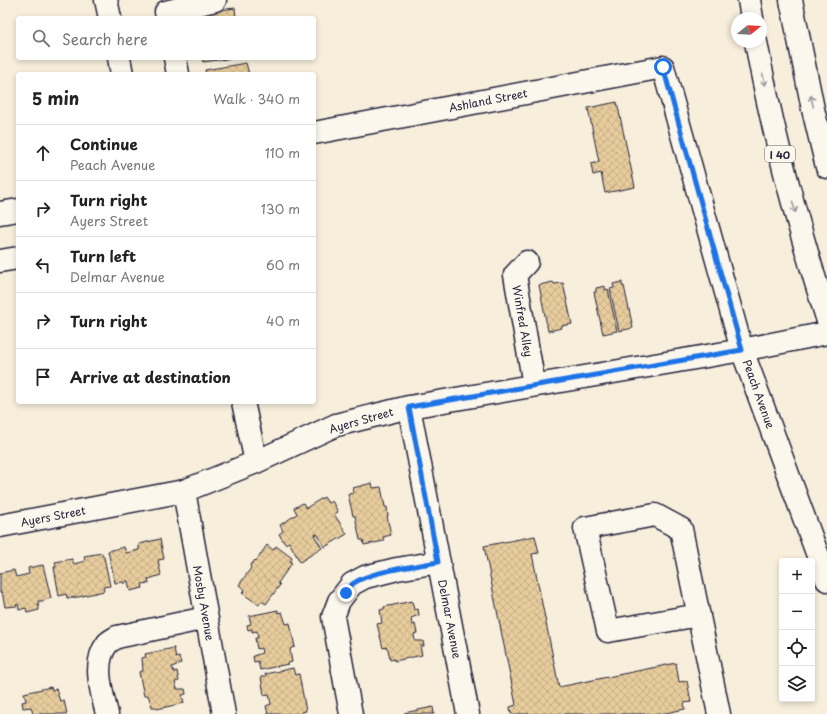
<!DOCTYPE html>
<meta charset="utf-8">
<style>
body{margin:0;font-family:"Playpen Sans",sans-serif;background:#f2f2f2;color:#222}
.controls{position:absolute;right:12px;bottom:12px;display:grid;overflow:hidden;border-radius:4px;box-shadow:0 2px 6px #0003}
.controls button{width:36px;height:36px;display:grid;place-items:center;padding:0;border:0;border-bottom:1px solid #e0e0e0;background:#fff;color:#222;font:20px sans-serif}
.compass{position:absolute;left:731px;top:12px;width:36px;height:36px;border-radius:50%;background:#fff;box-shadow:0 2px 6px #0003;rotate:72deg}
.stop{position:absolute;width:12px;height:12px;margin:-9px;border:3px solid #1a73e8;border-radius:50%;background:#fff}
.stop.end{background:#1a73e8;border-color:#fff;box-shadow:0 1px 4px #0008}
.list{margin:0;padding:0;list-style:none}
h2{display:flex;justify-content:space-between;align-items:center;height:52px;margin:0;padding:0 16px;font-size:17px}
h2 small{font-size:13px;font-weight:400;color:#767676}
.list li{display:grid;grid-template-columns:26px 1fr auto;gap:12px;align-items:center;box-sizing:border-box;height:56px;padding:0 16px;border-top:1px solid #e0e0e0}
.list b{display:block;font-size:15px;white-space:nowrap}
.list p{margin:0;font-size:13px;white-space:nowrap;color:#767676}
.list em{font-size:13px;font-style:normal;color:#767676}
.icon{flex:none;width:22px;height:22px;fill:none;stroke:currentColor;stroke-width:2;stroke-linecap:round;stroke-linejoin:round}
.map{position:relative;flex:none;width:827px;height:714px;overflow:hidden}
.search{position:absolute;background:#fff;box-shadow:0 2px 6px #0003;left:16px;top:16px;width:300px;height:44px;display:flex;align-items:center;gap:10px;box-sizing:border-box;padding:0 14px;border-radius:4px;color:#767676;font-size:15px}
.panel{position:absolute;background:#fff;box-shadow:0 2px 6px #0003;left:16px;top:72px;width:300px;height:332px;border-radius:4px}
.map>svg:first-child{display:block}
</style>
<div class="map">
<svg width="827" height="714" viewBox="0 0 827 714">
<defs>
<pattern id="building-cross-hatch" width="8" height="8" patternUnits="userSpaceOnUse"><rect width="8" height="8" fill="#e7cc9c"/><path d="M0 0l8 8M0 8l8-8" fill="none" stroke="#c6af87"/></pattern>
</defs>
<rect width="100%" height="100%" fill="#f7eedc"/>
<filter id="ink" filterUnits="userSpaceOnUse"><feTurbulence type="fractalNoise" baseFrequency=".025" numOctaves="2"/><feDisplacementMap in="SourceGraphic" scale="8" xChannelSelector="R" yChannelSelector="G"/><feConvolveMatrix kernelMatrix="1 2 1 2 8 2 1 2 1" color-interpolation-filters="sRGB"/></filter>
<g filter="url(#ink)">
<path fill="url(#building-cross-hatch)" stroke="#22223b" d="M235 8 236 18H197L196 13Z
M202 58H234L203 62Z
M246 63 249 74H206L205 70Z
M617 102 635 187 605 193 601 173 593 175 591 164 599 162 588 108Z
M553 282 554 284 563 283 572 324 561 326 562 328 548 331 539 285Z
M622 282V286H624L633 328 619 331 610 289 614 288 613 284Z
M605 286V290L608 289 617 331 603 334 594 292H596V288Z
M372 483 373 488 381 487 385 507H387L388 516H387L391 535 383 537 384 541 364 545 363 540H360L355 516H353L348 494 354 493 353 488Z
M324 497 328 503 332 501 338 512 334 514 347 534 325 547 317 534 314 535 322 548 300 562 289 542 285 544 279 534 283 531 280 525 297 514 294 508 303 503 306 508Z
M535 536 539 553 532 554 559 687 676 663 679 682 687 681 691 702 684 703 685 709 661 714H511L510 707 516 705 484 546Z
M160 539 164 559 158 560 161 575 149 579 148 578 149 583 142 584 143 588 130 591 128 581H126V583H123V582L115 583 108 551 124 547 126 553 139 550V544Z
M267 545 273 550 276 546 292 558 290 562 292 563 278 583 280 585 266 604 261 601 259 605 242 593 245 590 239 585 251 568 250 566 255 560 256 561Z
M102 553 103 557H104L110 586 103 587 104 591 78 597 67 598 66 594 59 596 54 567H56L55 562 72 559 74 564 85 561 84 556Z
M43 565 51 598 44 600V601H38L39 610 27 613 26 608 19 610 18 604 16 605 17 606 5 607 2 592 0 593V573L14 570 16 577 29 574 28 568Z
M412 601 414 610 418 609 419 615 411 618 412 625 415 624 417 633 414 634 415 641H423L424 646H420L422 655 395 661 394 659 390 660 388 649 386 647 383 648 377 624 382 623 380 610 384 609V607Z
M278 610V613L282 612 286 624 290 623 295 647 291 648 290 651 292 662 288 663V664L260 670 258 661 254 662 253 656 262 653 261 648 257 649 255 638H258L257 631 252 632V629L248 630 247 625 251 624 249 616Z
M174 648 176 658 179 657 181 663 172 667 174 672 177 671 179 681 175 682 177 689H185L186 694 182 695 184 703 157 709 156 707H152L148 695 144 696 139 672 143 671 142 658 146 657 145 654Z
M293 668 295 675 299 674 306 711 302 712V714H268L266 706 271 704 269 694 264 695 261 677 266 676 265 674Z
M51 687 52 690 56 689 60 701 64 700 67 714H33L31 707 23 708 22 702 26 701 24 693Z
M433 707 434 714H405L404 713Z"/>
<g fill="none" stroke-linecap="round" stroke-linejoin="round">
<g stroke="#22223b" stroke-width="25">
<path id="minor" d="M106 0 110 18
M166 12 215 0
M119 58 122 74
M175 58 178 74
M314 133 663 67 742 350 827 580
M0 213 18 210
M0 261 18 258
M527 262 515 275 534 385
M243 402 256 462
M409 407 468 714
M184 491 224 714
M0 526 184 491 256 462 336 425 409 407 742 350 827 333
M699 615 608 631 585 528 655 515 681 529 719 714
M107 714C102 693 92 663 107 644 109 641 114 639 117 637L206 618
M351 714 333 617 339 601 352 584 365 577 397 569 439 562"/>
</g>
<g stroke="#22223b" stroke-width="25">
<path id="highway" d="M749 0 752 18
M791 0 813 109 827 167
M756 42C773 136 798 227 827 318"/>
</g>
<use href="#minor" stroke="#fbf7ec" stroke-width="22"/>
<use href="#highway" stroke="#fbf7ec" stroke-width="22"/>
</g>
<defs><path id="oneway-shaft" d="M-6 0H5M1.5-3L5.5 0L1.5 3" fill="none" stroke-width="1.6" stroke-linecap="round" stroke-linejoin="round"/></defs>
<g stroke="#99979c">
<use href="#oneway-shaft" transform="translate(764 80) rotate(78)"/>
<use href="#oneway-shaft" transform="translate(812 101) rotate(-102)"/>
<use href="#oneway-shaft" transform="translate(794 207) rotate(74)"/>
</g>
</g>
<g fill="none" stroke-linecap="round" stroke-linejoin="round" filter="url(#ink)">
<path stroke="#1a73e8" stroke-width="5" d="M346 593C348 590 350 585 354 583 371 571 417 566 438 562L409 407 742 350 663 67"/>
</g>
<g text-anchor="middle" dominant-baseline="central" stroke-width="3" stroke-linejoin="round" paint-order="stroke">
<rect fill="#fbf7ec" stroke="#636270" stroke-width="1" x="765" y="146" width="30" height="16" rx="3"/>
<g font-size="10" font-weight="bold" fill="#22223b">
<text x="780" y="154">I 40</text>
</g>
<g font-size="11" fill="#22223b" stroke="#fbf7ec">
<text transform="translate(488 100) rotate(-11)">Ashland Street</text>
<text transform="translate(523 321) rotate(80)">Winfred Alley</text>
<text transform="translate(759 394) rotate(70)">Peach Avenue</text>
<text transform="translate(361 420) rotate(-16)">Ayers Street</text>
<text transform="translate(53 516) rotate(-11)">Ayers Street</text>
<text transform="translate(204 603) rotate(80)">Mosby Avenue</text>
<text transform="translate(450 619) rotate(79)">Delmar Avenue</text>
</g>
</g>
</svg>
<div class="controls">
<button>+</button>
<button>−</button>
<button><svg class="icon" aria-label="locate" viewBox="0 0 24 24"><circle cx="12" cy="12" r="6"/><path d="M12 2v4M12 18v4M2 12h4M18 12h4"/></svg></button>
<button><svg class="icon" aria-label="layers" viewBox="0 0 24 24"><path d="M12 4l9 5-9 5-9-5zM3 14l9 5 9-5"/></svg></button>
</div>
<svg class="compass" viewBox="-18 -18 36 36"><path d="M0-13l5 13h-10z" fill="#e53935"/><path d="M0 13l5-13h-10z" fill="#767676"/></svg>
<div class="stop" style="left:663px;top:67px"></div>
<div class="stop end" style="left:346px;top:593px"></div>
<div class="search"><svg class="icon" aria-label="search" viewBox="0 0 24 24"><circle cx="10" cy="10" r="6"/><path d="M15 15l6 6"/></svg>Search here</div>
<section class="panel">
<h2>5 min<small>Walk · 340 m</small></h2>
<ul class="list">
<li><svg class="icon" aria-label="ahead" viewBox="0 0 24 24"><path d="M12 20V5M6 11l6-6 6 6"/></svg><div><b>Continue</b><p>Peach Avenue</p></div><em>110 m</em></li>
<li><svg class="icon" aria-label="right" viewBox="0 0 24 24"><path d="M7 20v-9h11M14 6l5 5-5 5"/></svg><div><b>Turn right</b><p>Ayers Street</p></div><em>130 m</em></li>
<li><svg class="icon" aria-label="left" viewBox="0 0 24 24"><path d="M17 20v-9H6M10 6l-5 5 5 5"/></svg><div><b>Turn left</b><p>Delmar Avenue</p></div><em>60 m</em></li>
<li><svg class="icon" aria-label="right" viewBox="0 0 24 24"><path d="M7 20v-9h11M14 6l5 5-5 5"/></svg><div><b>Turn right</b></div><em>40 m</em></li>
<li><svg class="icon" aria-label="arrive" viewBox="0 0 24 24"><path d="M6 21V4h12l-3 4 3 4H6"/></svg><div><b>Arrive at destination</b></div></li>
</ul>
</section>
</div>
